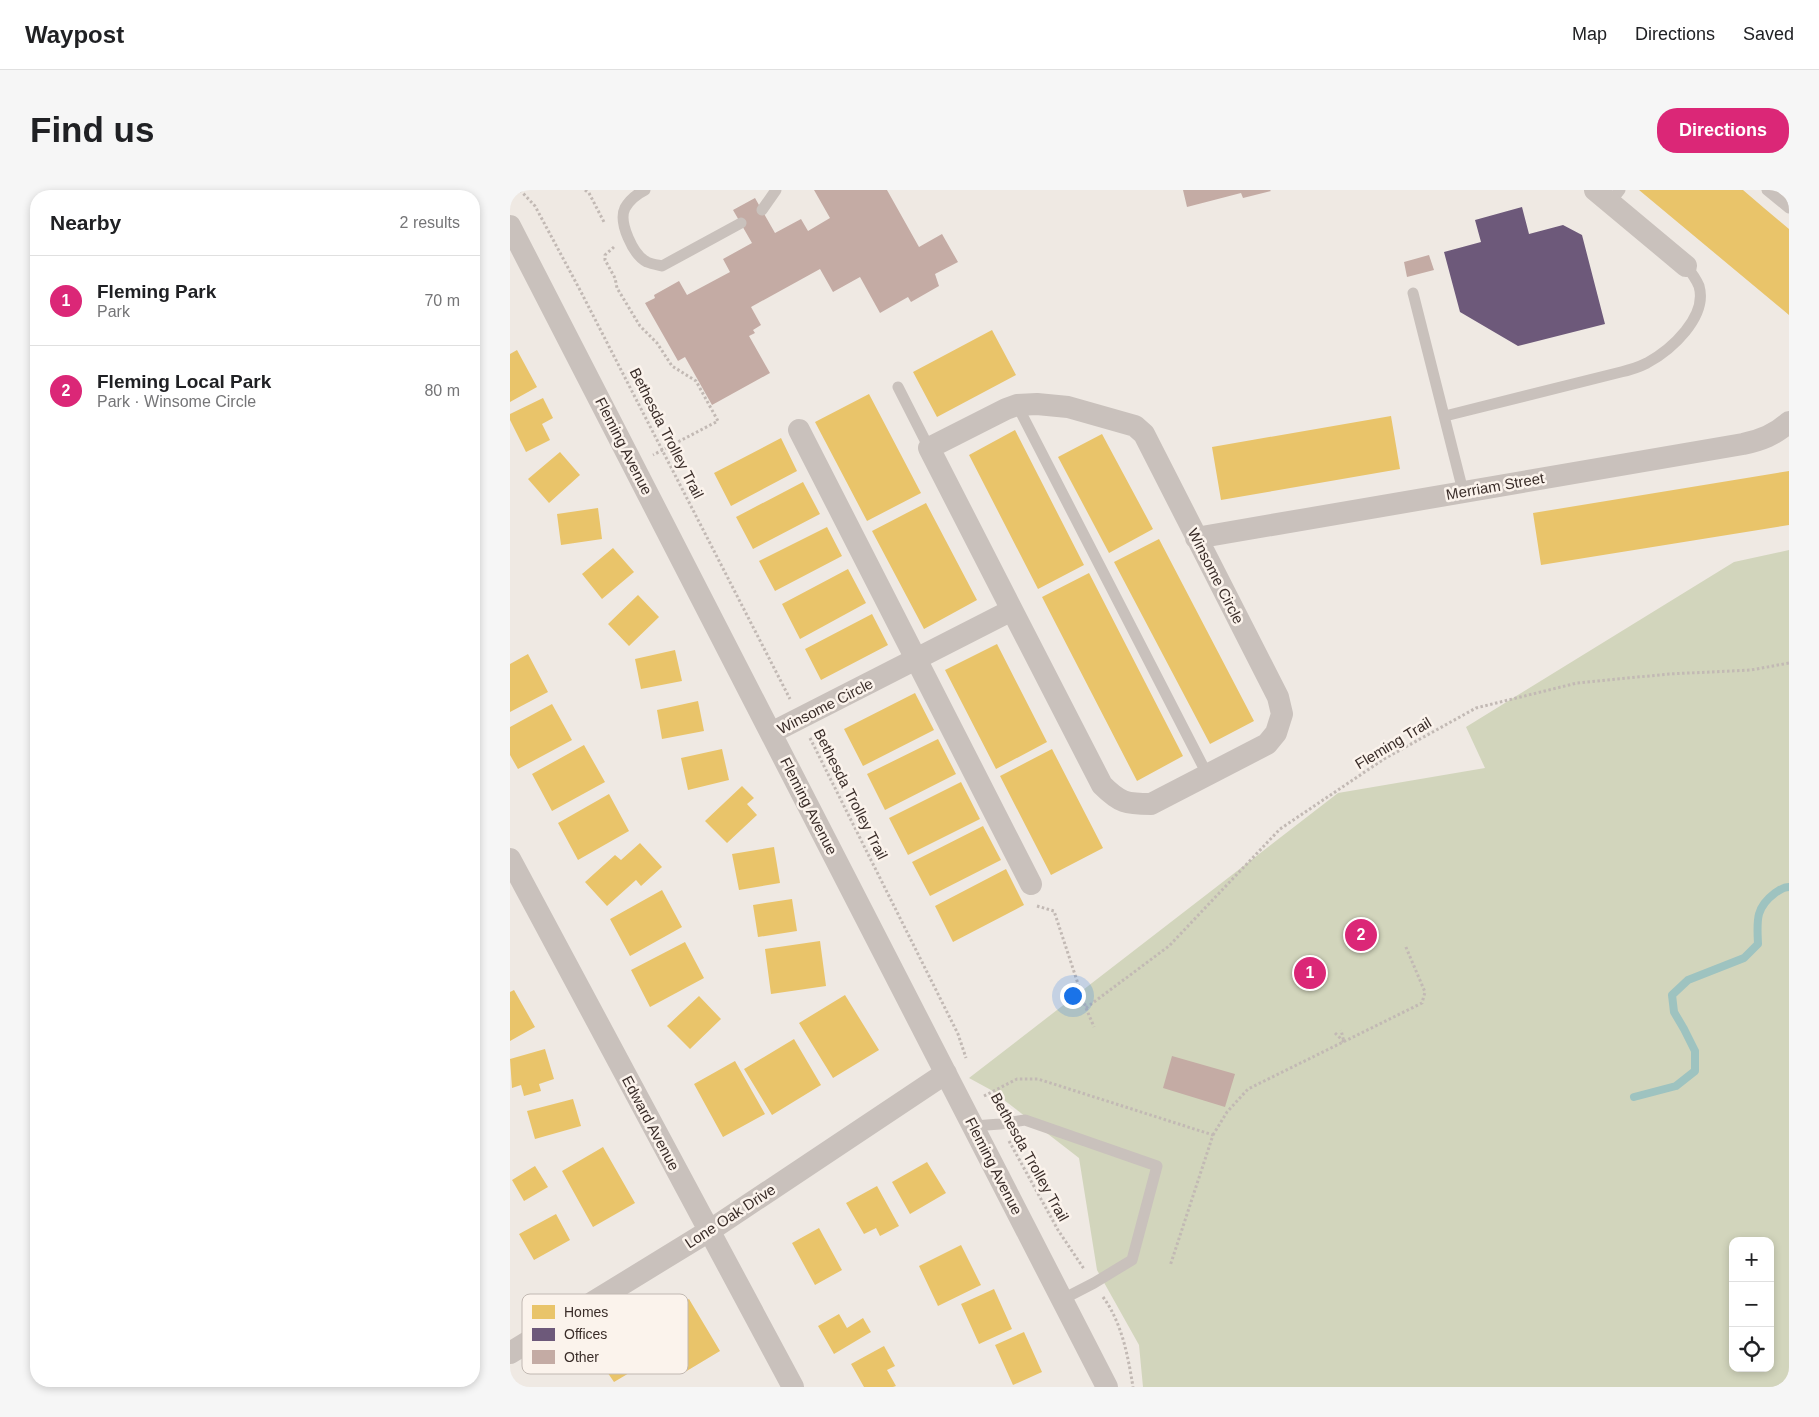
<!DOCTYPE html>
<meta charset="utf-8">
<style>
body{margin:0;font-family:Arial,sans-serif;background:#f6f6f6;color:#202124}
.controls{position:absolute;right:15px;bottom:15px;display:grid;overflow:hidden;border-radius:10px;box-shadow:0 2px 8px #0003}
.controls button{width:45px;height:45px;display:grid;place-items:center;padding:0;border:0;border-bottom:1px solid #e0e0e0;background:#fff;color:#202124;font:25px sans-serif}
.you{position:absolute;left:562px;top:805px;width:18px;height:18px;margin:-12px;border:4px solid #fff;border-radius:50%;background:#1a73e8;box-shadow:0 0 0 8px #1a73e833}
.badge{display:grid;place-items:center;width:32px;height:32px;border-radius:50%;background:#db2777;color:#fff;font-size:16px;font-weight:700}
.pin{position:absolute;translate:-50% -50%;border:2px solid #fff;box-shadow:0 1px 5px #0006}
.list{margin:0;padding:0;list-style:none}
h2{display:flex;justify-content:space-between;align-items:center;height:65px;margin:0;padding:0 20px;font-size:21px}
h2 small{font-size:16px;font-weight:400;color:#757577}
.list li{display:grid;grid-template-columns:32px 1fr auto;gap:15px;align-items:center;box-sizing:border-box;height:90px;padding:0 20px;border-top:1px solid #e0e0e0}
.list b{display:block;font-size:19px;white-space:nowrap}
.list p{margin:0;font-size:16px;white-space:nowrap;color:#757577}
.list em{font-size:16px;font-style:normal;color:#757577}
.icon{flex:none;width:28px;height:28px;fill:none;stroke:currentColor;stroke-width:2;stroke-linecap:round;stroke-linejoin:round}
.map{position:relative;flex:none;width:1279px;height:1197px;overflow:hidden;border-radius:20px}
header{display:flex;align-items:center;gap:30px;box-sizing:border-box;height:70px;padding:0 25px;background:#fff;border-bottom:1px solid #e0e0e0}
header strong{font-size:24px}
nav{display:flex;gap:28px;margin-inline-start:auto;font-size:18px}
.intro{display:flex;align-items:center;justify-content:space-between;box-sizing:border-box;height:120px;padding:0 30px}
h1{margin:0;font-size:35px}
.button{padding:12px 22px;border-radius:20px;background:#db2777;color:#fff;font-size:18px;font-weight:700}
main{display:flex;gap:30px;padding:0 30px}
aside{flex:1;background:#fff;border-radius:20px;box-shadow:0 2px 8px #0003}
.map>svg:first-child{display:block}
</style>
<header>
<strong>Waypost</strong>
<nav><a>Map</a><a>Directions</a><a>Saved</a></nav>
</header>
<div class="intro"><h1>Find us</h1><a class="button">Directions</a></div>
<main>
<aside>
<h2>Nearby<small>2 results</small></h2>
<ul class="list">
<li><span class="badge">1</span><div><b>Fleming Park</b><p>Park</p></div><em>70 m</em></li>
<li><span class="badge">2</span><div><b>Fleming Local Park</b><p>Park · Winsome Circle</p></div><em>80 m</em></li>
</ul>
</aside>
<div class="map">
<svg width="1279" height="1197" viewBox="0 0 1279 1197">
<rect width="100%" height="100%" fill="#efe9e3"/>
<path fill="#d2d5bc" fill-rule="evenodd" d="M1279 360V1197H633L629 1155 587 1080 569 968 481 900 459 888 828 603 975 578 956 537 1224 372ZM1223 1051H1260V1178H1223Z"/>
<path fill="#e9c46a" d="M1129 0H1233L1254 18 1279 39V125Z
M482 140 506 185 427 227 403 182Z
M7 160 27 197 0 212V164Z
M359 204 411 303 357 331 305 232Z
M33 208 43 228 32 234 40 250 16 262 0 230V224Z
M881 226 890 279 711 310 702 257Z
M505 240 574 375 528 399 459 265Z
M592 244 643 339 599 363 548 267Z
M271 248 287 281 221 316 204 283Z
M50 262 70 285 39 313 18 289Z
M1279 281V335L1031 375 1023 323Z
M293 292 310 324 243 359 226 327Z
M416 313 467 410 414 439 362 341Z
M88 318 92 349 51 355 47 324Z
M317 337 332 366 265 401 249 371Z
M649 349 744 531 700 554 604 372Z
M103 358 124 382 92 409 72 384Z
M338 379 356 413 290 449 272 414Z
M579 383 673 566 627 591 532 407Z
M128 405 149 427 119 456 98 434Z
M362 424 378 455 311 490 295 459Z
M487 454 537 552 486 579 435 480Z
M165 460 172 491 131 499 125 469Z
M18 464 38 502 0 522V474Z
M405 503 424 540 353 576 334 539Z
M188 511 194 541 152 549 147 520Z
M42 514 62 550 8 579 0 565V537Z
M428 549 446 584 375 620 357 584Z
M74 555 95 592 42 621 22 584Z
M212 559 219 590 178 600 171 568Z
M542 559 593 658 541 685 490 586Z
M451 592 470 629 398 665 379 628Z
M232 596 244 608 237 614 247 625 217 653 195 631Z
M99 604 119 641 68 670 48 633Z
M473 636 491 670 420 706 402 672Z
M130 653 152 677 131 696 126 690 97 716 75 692 105 665 111 670Z
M264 657 270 693 229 700 222 664Z
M496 679 514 715 443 752 425 716Z
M152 700 172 737 120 766 100 729Z
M282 709 287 741 248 747 243 715Z
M310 751 316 796 261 804 255 759Z
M175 752 194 788 140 817 121 780Z
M4 800 25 837 0 851V802Z
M335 805 369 860 323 888 289 833Z
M189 806 211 829 180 859 157 836Z
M284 849 311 895 262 925 234 879Z
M35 859 44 889 29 894 31 901 14 906 11 895 2 898 0 869Z
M225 871 255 924 213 947 184 894Z
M63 909 71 936 25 949 17 921Z
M93 957 125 1013 83 1037 52 981Z
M417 972 436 1003 400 1024 382 992Z
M25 976 38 997 14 1011 2 990Z
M367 996 389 1036 370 1046 366 1038 354 1044 336 1013Z
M46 1024 60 1050 24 1070 9 1044Z
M309 1038 332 1080 305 1095 282 1053Z
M451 1055 471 1095 428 1116 409 1076Z
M484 1099 502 1139 469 1154 451 1114Z
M179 1109 210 1161 175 1182 144 1129Z
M329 1124 337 1138 353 1128 361 1142 324 1164 308 1136Z
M514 1142 532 1182 503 1195 485 1155Z
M118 1156 131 1176 104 1192 91 1173Z
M374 1156 385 1176 377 1180 386 1196 383 1197H354L341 1174Z"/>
<path fill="#6d597a" d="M1012 17 1019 44 1053 35 1072 45 1095 134 1008 156 950 122 934 62 971 52 965 30Z"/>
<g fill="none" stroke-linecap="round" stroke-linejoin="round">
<path stroke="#9ec3c0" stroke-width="8" d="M1124 907 1166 896 1185 881V861L1174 839 1164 822 1162 805 1178 790 1234 768 1248 754C1247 731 1245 718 1265 703 1270 700 1273 697 1279 697"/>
</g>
<path fill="#c4aba4" d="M304 0H377L409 57 432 44 448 72 425 84 429 96 401 112 398 107 370 123 350 87 323 102 310 79 241 117 251 135 243 140 245 143 239 146 260 183 202 215 175 167 168 171 135 113 145 108 144 105 169 91 177 105 220 82 213 69 242 53 223 20 245 8 265 43 291 29 298 41 320 28Z
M673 0H760L761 1 733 8 731 3 677 17Z
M919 65 924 80 897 87 894 72Z
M662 866 725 884 715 917 653 898Z"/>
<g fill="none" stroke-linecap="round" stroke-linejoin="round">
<path stroke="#c2b9b4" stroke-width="3" stroke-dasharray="2.5 2.5" stroke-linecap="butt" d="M10 0 25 16 70 100 280 509
M75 0 79 3 95 34
M104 57 95 65V70L105 88 107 98 130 136 147 153 162 176 186 191 208 231 143 265
M300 548 448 844 456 868
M527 716 544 721 576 818 584 837
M576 818 659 756 770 639 874 569 966 518 1067 493 1159 484 1241 480 1279 473
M825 843 834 852 831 840
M474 906 507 889H528L703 945 660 1076
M703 945 717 922 738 899 912 813 915 802 895 755
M499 951 548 1040 574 1079
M593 1107C612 1133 618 1166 623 1197"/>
<path stroke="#c9c1bc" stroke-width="11" d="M135 0C127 4 120 9 115 18 108 32 123 65 137 72 142 74 148 75 152 76L231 33
M1257 0 1279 18
M1100 13 1110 0
M252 20 266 0
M903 103 953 301
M388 197 419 258
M507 215 697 584
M935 226 1111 182C1120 180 1129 177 1137 173 1161 160 1198 127 1189 96 1186 89 1181 82 1176 76
M464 936 490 934 515 930 647 976 622 1070 584 1093 553 1109"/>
<path stroke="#c9c1bc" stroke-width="22" d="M1085 0 1176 76
M0 36 597 1197
M289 240 521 694
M686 348 1233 254C1251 250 1265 245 1279 232
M261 543 502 420 419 258 496 219 507 215 527 214 558 217 625 236 634 244 768 507 772 524 766 543 757 554 641 614C616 614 610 613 592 595L502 420
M0 669 283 1197
M0 1163 199 1041 436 883"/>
</g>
<g text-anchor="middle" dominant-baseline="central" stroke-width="5" stroke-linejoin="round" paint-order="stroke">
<g font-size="15" fill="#3a2d29" stroke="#fbf3ec">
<text transform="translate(157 243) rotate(63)">Bethesda Trolley Trail</text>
<text transform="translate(114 256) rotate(63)">Fleming Avenue</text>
<text transform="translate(985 296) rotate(-10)">Merriam Street</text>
<text transform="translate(706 386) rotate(63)">Winsome Circle</text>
<text transform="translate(315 516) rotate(-27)">Winsome Circle</text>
<text transform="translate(883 553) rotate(-31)">Fleming Trail</text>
<text transform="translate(341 604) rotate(63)">Bethesda Trolley Trail</text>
<text transform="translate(299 616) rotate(63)">Fleming Avenue</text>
<text transform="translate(141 933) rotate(62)">Edward Avenue</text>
<text transform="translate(520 967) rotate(61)">Bethesda Trolley Trail</text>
<text transform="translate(484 976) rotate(63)">Fleming Avenue</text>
<text transform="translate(220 1026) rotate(-33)">Lone Oak Drive</text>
</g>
</g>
<rect x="12" y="1104" width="166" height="80" rx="8" fill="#fbf3ec" stroke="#c1b8b2" stroke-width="1"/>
<rect x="22" y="1115" width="23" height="14" fill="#e9c46a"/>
<rect x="22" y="1138" width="23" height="13" fill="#6d597a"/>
<rect x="22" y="1160" width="23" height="14" fill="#c4aba4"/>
<g font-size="14" fill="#3a2d29">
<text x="54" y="1127">Homes</text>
<text x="54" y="1149">Offices</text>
<text x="54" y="1172">Other</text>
</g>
</svg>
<div class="controls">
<button>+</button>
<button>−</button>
<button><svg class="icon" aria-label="locate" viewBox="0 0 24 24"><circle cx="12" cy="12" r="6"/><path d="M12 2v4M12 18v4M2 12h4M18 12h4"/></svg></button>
</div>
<div class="you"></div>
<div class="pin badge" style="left:800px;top:783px">1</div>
<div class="pin badge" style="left:851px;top:745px">2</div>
</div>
</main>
